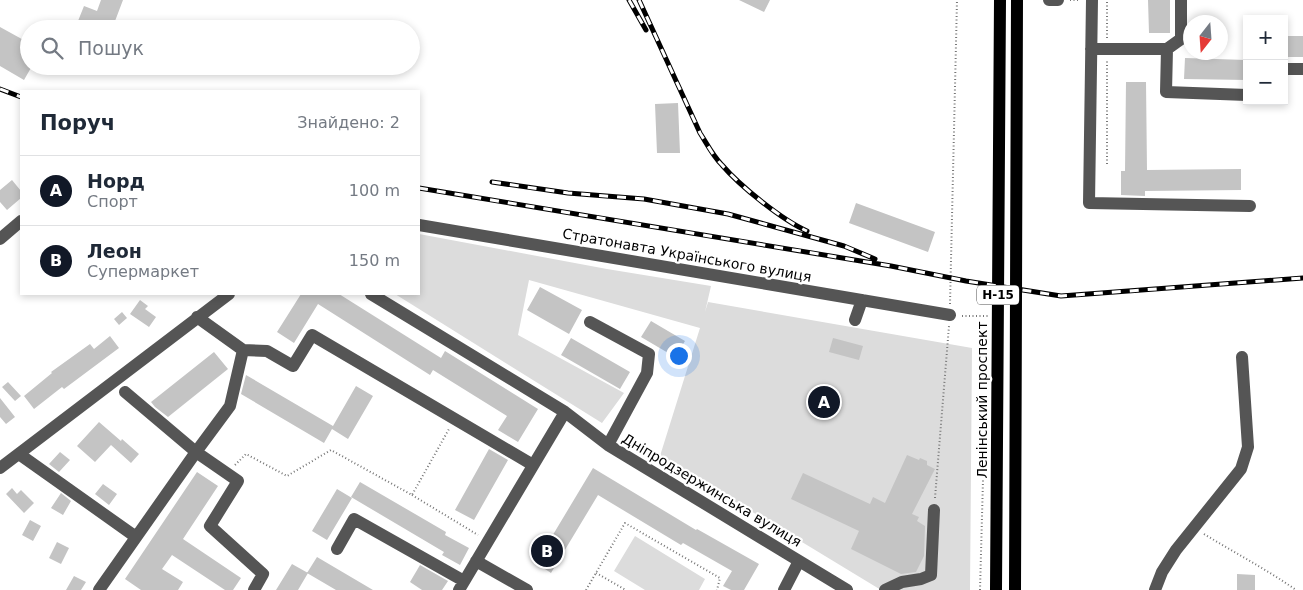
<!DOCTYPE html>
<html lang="uk">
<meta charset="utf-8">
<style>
body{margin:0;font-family:"DejaVu Sans",sans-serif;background:#f2f2f3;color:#1f2937}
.controls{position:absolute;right:15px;top:15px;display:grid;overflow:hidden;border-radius:0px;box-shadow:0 2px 8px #0003}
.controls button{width:45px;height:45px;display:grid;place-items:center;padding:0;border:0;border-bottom:1px solid #e0e1e3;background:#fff;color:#1f2937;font:25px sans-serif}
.compass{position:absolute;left:1183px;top:15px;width:45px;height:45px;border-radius:50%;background:#fff;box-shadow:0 2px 8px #0003;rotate:197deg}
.you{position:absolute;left:678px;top:355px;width:18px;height:18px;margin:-12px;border:4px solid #fff;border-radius:50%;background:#1a73e8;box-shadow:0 0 0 8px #1a73e833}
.badge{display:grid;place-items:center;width:32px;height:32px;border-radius:50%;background:#111827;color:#fff;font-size:16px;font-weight:700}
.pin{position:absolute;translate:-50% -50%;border:2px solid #fff;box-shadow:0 1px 5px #0006}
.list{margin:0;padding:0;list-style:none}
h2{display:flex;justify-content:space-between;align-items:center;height:65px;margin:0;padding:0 20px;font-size:21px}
h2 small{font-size:16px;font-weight:400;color:#747a83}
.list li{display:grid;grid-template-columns:32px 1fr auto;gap:15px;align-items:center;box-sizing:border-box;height:70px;padding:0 20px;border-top:1px solid #e0e1e3}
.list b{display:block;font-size:19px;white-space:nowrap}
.list p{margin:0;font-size:16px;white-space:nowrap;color:#747a83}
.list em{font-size:16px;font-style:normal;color:#747a83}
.icon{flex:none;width:28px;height:28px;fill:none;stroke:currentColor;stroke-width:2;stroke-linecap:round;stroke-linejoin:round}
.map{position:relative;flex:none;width:1303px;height:590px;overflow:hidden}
.search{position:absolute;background:#fff;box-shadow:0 2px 8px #0003;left:20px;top:20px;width:400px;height:55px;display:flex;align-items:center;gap:12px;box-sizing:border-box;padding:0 18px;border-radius:28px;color:#747a83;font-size:19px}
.panel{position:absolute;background:#fff;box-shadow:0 2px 8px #0003;left:20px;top:90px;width:400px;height:205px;border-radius:0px}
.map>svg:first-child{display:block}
</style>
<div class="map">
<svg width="1303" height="590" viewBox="0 0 1303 590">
<rect width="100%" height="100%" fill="#fff"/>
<path fill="#dcdcdc" d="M419 234 607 269 711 286 705 312 708 302 972 348 970 590H881L660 456 700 328 529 280 518 335 624 393 602 423 395 294H419Z
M635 536 705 579 699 590H645L614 571Z"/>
<path fill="#c4c4c4" d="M101 0H123L112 29H85L76 26 84 6 97 11Z
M739 0H770L764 12Z
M1148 0H1170V33H1149Z
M0 27 29 43V66H32L24 80 0 66Z
M1284 36H1303V57H1284Z
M1185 58 1247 60V80L1184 79Z
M1126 82H1146L1147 170 1241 169V190L1145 191V196L1121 195V171H1125Z
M678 103 680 153H657L655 104Z
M12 180 21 191V198L7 210 0 202V190Z
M856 203 935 232 928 252 849 223Z
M540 287 582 310 569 334 527 310Z
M301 294H339L441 358 445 351 538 409 518 442 498 430 507 416 433 370 430 375 318 304 294 343 277 332Z
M140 300 148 306 145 309 156 317 149 327 130 314Z
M122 312 127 318 119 325 114 319Z
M651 321 685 341 675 357 641 337Z
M110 336 119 348 64 389 62 387 34 409 24 396 52 373 51 372 90 344 94 349Z
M571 338 630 372 620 389 561 355Z
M833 338 863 346 859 360 829 352Z
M214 352 228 369 168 417 155 407 151 402Z
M246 375 333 426 356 386 373 396 348 439 332 429 324 443 241 394Z
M8 382 21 396 15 401 2 387Z
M0 398 15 417 6 424 0 417Z
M99 422 121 441 122 439 139 454 131 463 111 445 95 462 77 446Z
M489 449 508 460 474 520 455 510Z
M60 452 70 460 59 472 49 464Z
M907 455 919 460 920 458 927 461V465L935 469 912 514 919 517 917 521 925 526 924 556 916 572 901 574 851 549 859 531 791 499 803 473 870 504 873 497 885 503Z
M593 468 696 530 697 529 759 564 744 590H731L723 586 732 571 683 543 681 545 598 495 551 573 536 563Z
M197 472 218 486 183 539 241 578 233 590H225L172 555 162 569 183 582 178 590H141L125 579Z
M360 482 446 532 445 535 469 548 460 565 442 555 444 552 351 497Z
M103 484 117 494 109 505 95 494Z
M12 488 17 494 21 490 34 503 24 513 6 494Z
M337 489 352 498 327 540 312 531Z
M61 493 71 501 63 515 51 508Z
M30 520 41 526 33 541 22 535Z
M57 542 69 548 61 564 49 558Z
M317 557 373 590H336L307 573Z
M292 564 308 573 298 590H276Z
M420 565 448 581 442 590H422L410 582Z
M1237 574 1255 575V590H1237Z
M74 576 86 582 81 590H66Z"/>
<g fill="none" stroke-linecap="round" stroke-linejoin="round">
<path stroke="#777" stroke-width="2" stroke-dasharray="1 2.5" stroke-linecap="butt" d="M1070 0H1080
M1107 38V0
M1107 164V60
M950 304 957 0
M962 316H988
M235 465 246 454 287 476 331 450 412 495 449 429
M412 495 478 535
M935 498 949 326
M1204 534C1235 553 1266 569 1296 590
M596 573 626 590
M586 590 625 523 720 578 717 590
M980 590 984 443"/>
<path stroke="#555" stroke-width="12" d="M1049 0H1058
M1092 0 1089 203 1250 206
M1091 49H1167L1181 39V0
M1167 49 1166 92 1247 95
M1284 69H1303
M419 225 950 315
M0 239 21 221
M371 294 565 412 608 445 847 590
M855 320 862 300
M590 322 649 354 647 373 608 445
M243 350 267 351 293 366 312 335 533 465
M125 392 196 452 230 406 243 350 197 317
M19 454 136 537 132 543
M0 468 229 294
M337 549 354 519 464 581
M476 561 527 590
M99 590 196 452 238 481 210 526 263 574 254 590
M459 590 565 412
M784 590 799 561
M885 590 902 582 921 579 931 575 934 510
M1155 590 1162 572 1176 550 1241 469 1248 447 1242 357"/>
<path stroke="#000" stroke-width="12" d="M996 590 1000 0
M1015 590 1017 0"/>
<g stroke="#000" stroke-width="5">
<path id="rail" d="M629 0 646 30
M639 0 700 133C707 144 713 156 722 165 740 186 782 220 807 231
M0 89 21 97
M492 182 568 193 644 199 728 214 844 246 875 259
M419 188 891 266 966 281 1061 296 1303 278"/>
</g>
<use href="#rail" stroke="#fff" stroke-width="3" stroke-dasharray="9" stroke-linecap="butt"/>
</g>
<g text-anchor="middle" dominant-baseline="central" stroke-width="4.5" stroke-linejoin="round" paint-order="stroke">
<rect fill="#fff" stroke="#4c4c4c" stroke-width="1" x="977" y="285.5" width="42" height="19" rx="4"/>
<g font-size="12" font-weight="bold" fill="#000">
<text x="998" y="295">Н-15</text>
</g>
<g font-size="14" fill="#000" stroke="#fff">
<text transform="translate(687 255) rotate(10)">Стратонавта Українського вулиця</text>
<text transform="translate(982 400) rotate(-90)">Ленінський проспект</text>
<text transform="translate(712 490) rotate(31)">Дніпродзержинська вулиця</text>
</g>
</g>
</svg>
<div class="controls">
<button>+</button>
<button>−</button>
</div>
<svg class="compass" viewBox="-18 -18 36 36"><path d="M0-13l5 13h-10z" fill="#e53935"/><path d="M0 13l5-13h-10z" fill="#747a83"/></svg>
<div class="you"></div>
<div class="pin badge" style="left:824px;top:402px">A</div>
<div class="pin badge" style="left:547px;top:551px">B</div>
<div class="search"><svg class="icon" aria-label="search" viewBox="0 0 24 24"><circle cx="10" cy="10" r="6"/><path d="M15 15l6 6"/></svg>Пошук</div>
<section class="panel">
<h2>Поруч<small>Знайдено: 2</small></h2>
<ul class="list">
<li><span class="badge">A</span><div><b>Норд</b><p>Спорт</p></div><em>100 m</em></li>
<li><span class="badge">B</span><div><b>Леон</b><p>Супермаркет</p></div><em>150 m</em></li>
</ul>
</section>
</div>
